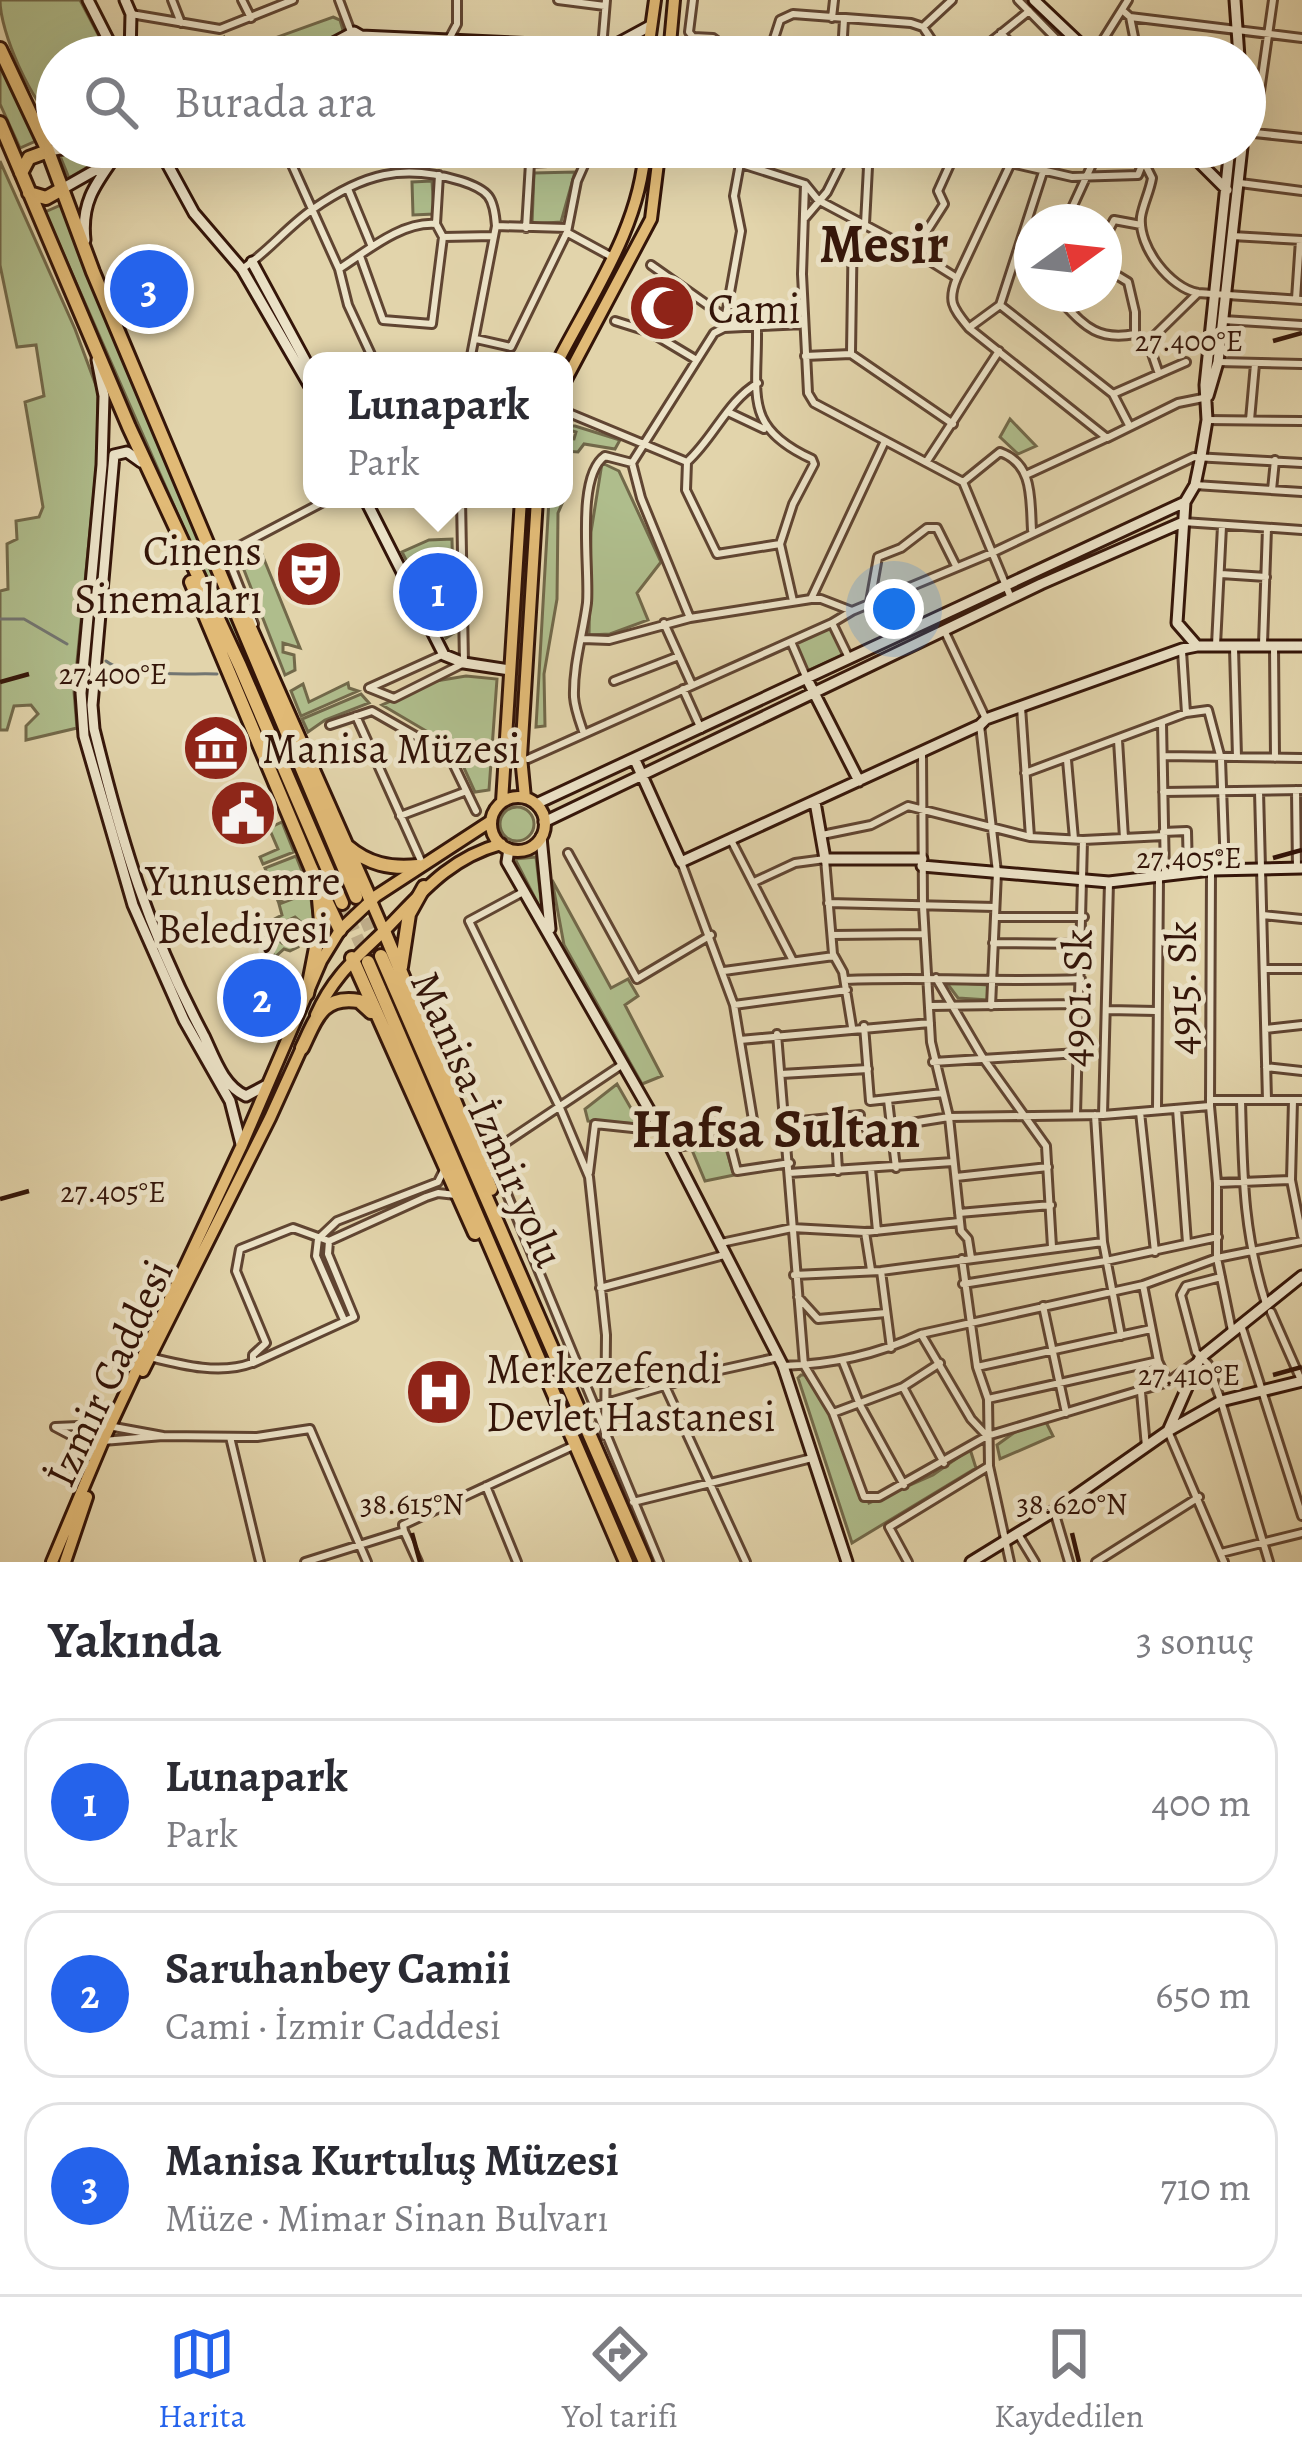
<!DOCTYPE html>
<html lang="tr">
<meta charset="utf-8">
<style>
body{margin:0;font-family:Alegreya,serif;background:#f2f2f3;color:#2b2b33}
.compass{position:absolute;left:1014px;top:204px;width:108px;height:108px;border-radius:50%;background:#fff;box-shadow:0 12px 48px #0002;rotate:75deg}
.you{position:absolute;left:894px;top:609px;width:42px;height:42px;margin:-30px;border:9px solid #fff;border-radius:50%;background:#1a73e8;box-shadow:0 0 0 18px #1a73e833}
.badge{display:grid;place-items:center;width:78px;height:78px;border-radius:50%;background:#2563eb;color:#fff;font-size:39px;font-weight:700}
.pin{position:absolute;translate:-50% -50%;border:6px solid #fff;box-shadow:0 3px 12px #0006}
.popup{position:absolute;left:303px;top:352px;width:270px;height:156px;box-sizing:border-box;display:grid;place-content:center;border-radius:24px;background:#fff;filter:drop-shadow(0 3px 9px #0005);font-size:39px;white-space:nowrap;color:#7c7c81}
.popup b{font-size:45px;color:#2b2b33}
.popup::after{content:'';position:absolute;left:50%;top:100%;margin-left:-24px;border:24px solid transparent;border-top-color:#fff}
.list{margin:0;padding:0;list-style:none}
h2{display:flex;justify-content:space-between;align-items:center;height:156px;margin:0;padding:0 48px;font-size:51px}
h2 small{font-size:39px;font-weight:400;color:#7c7c81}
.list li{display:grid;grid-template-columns:78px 1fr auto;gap:36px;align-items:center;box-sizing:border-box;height:168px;margin:0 24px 24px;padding:0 24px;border:3px solid #e1e1e2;border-radius:36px}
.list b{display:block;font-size:45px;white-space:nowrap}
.list p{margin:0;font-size:39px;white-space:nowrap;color:#7c7c81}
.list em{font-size:39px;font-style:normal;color:#7c7c81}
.icon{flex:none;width:66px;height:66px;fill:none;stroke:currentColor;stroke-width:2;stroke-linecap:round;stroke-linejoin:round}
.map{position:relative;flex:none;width:1302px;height:1562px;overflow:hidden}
.search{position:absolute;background:#fff;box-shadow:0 12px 48px #0002;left:36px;right:36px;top:36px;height:132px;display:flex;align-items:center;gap:30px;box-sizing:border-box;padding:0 42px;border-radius:66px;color:#7c7c81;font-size:45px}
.sheet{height:732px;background:#fff}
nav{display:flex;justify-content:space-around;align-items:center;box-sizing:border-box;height:168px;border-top:3px solid #e1e1e2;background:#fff;font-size:33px;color:#7c7c81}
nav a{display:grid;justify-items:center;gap:6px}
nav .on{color:#2563eb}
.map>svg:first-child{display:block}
</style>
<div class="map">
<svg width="1302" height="1562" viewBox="0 0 1302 1562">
<rect width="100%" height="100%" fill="#e2d4ab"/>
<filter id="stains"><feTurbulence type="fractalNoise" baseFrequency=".00167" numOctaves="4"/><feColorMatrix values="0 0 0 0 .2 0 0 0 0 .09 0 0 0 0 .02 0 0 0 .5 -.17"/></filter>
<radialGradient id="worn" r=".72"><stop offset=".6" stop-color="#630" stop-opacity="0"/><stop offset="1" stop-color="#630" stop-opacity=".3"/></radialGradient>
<path fill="#afbd8c" stroke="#72694a" stroke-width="3" d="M0 0H80L110 57H57V123C31 103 0 32 0 0Z
M333 17 340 20 343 30 340 37 295 57H134V43L214 54 217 42 224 37 230 51 236 52Z
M0 61 38 140 20 148 0 104Z
M101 147H122L69 178 60 156Z
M0 161 75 329 98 391 97 461 74 692 77 728 26 740V726L38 714 31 705 14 706 7 730H0V591L8 589 7 544 17 539 16 521 39 517 43 507 25 402 44 396 36 345 17 347 0 265Z
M575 172 561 222 532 224 534 173Z
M432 181 434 214 413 215 412 182Z
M61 205 352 900 348 902 45 212Z
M1010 419 1036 446 1018 454 1000 437Z
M567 426H575L620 440 615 449 584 444 578 452 565 451 564 458V438L574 439 576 432 566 429Z
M602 463 619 471 661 562 637 593 648 620 610 634 589 635 591 532Z
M549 499H564L558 513 557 599 544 674 545 726 536 727Z
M452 539 454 633 446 638 402 552 429 540Z
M257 542 300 648 283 643V652L294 655 295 670 285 675 237 552Z
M830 628 845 654 807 671 795 643Z
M466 676 497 679 489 790 475 792 455 748 382 705 436 681Z
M348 683 349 688 358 691 301 716 291 691 303 684 309 702Z
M361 694 369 703 325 720 308 732 302 719Z
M500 824a17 17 0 1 1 34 0a17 17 0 1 1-34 0Z
M282 822 294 852 263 864 260 857 278 849 269 828Z
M296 856 309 889 278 901 265 868Z
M536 857 542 908 541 910 515 859Z
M552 880 611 988 628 979 638 996 625 1005 662 1076 642 1084 564 945Z
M310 892 314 920 303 924 295 917 282 923 277 920 268 931 282 943 286 937 295 940 298 947 290 951 284 949 275 957 257 928 282 915 279 904Z
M376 958 636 1562H631L372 960Z
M946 982 988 985 989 1000 958 998Z
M617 1084 640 1124 588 1121 585 1109Z
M724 1142 734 1175 705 1181 692 1150Z
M801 1375H805L836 1421 869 1503 933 1475 970 1449 976 1468 852 1543 798 1378Z
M1046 1422 1053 1436 1000 1459 997 1445 1015 1432Z"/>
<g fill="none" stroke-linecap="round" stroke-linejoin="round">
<path stroke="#727571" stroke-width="3" d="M0 619H24L67 644
M106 661C128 678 188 673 217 674"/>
<path stroke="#bfae8b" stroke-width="12" stroke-dasharray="12 6" stroke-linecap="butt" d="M358 902 381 956
M342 903 366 957"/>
<g stroke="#604532" stroke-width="12">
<path id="street" d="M172 0 181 23
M242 0 251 18
M339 0 351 32
M558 0 605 6
M693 0 689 32 693 37 713 38 721 44V57
M1018 0 1074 57
M1122 10 1130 17 1302 38
M131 14 220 29 293 0
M1130 17 1138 57
M832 18 834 0
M923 27 952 0
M1001 33 1023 57
M449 39 457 24V0
M602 48 606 0
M842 54 844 19
M1093 56 1128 0
M768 57 780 20 793 14 911 23 923 27 943 57
M830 57H850
M972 57 1029 11
M1245 132 1302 138
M1254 133 1273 0
M284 147 339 269C367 251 402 221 436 224L443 237 494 236
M510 147 530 149
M688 147 805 184 818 200 914 251 957 278
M831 147 842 162H864L868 167 865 224
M1006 147 1011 163 957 278C947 302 953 308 969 328L1107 438 1178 403 1208 397
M1115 147 1144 162 1152 178C1150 191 1143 204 1141 217 1138 247 1170 288 1198 293L1302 300
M864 162 873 147
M529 163 585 160
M1011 163 1072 177 1138 175 1149 147
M1240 183 1302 191
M805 184 802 274 808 393 814 403 963 482 1011 598
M348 189 372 247
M804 219 827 192 842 162
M1070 222 1072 208 1100 147
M436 224 439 175
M496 226 567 228
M526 228 531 147
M568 233 612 257
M1232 236 1302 240
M1104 240 1114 220 1141 225
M914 251 944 204 938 191 952 160V147
M360 256 383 320 432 324 443 237
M1104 257 1105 268 1128 282 1135 312V334
M651 265 726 318
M242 269C268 252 287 227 313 209 363 174 402 163 461 181 489 190 494 197 496 226L470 361
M339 269 348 305 374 361
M1054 294C1082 322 1093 342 1135 334L1148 342
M1296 299 1300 240
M1000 305 1113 394 1129 425
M1223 320 1302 325
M615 321 650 332 695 359
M804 324 724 328 714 333 632 463 641 498 690 618 811 599H821L852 611 994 552 1194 457 1302 463
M724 326 741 231 734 196 743 147
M970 327 1000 305 1043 172
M757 328C758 395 742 427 812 459L814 464 793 504 780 544 717 554 686 490 687 462C714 438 727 401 758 383
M476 339 511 347 567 232 577 181 592 147
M851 353 853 219
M805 356 851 354 953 424
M1218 362 1302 364
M1159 374 1148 342 1198 293
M1113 394 1186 362
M564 411 687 462
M728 412 764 429
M1207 420 1302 421
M1250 420 1255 364
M927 461 999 351
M1028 474 1106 438
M963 482 1000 452C1034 464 1030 499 1032 530
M1195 485 1302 492
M1272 490 1275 460
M1183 522 1302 530
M780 544 793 601
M1221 574 1266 577
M811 599 885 441
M870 602 878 557 901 548 927 528H937L956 566
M664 623 692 685
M832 623 849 658
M254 624 227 556 230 551 329 499
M944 630 986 719
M583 639 609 640 690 618
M792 644 807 679
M1263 644 1267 528
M1216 645 1222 526
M1274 647 1275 758
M1234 648 1237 757
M1182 651 1186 713
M614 681 679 656
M369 688 394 698 464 663 461 499
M369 688 442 655
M683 689 701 729
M1021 707 1030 837
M356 716 422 863
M1162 723 1165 876
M330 725 372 711 449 755 476 811
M980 725 997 872 991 1006
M584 734C580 722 575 710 574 697 573 665 583 634 587 603 590 568 575 477 605 456L632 463
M1118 740 1124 838
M922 752 923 906 931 1042 949 1117 961 1231 968 1239 971 1258
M1163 756 1302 758
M528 759 832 623 852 611
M1067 760 1074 839
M1025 773 1186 713 1208 710 1221 759 1225 870
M1296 790 1297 869
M1259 791 1267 1100
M1163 792 1302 790
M400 816 464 792
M1163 832 1187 831 1188 873
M822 835 871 825 908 806 1030 837 1083 840 1164 836
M731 840 793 961
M568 853 637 979 711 935
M1211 870 1210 1106 1217 1183V1258L1232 1331
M754 882 795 863 825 859 833 954 843 972 852 1027
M523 892 469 921 560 1108 589 1177 606 1335 605 1436
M828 903 995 907
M1263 915 1302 919
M997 917H1084
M832 935 924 934
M993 943 1083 944
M1266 969H1302
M724 971 834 956
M936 978 983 1058 1046 1146 1052 1247
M845 980C924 977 1002 982 1081 979
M734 1005 847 990
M930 1006 1081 1004
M1108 1010 1156 1011
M864 1026 870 1101 943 1093
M1266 1029 1302 1025
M777 1034 804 1365 833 1413 864 1497H879L987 1436 1168 1382 1196 1362
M740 1040 930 1023
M933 1062 1079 1053
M623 1064 490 1153 659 1562
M1266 1067 1302 1071
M781 1074 868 1069
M888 1100 896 1168
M1210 1100H1302
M1241 1100C1243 1176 1243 1231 1266 1304
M1293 1100 1291 1180 1302 1236
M1157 1109 1159 879
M1177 1109 1187 1243
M1140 1112 1155 1252
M1076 1115 1083 840
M1095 1115 1103 1242 1121 1336
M1103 1115 1109 882
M835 1118 838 1171
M781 1123 860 1115
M867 1130 949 1117 1103 1115 1210 1106
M728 1136 737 1171 790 1163
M671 1148 747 1135 754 1126 734 1005 681 862
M871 1169 877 1231
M589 1173 595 1124 661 1131
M789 1173 953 1162
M956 1177 1048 1167
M1217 1183 1291 1180
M959 1213 1051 1205
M865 1232 871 1270
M329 1241 293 1228 240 1249 236 1271 266 1343 253 1355V1363L354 1317 328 1254 329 1241 426 1197 438 1193 456 1195
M721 1243 792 1228 865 1232 959 1222
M962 1259 977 1367 988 1399 989 1466 1010 1562
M881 1271 891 1348
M794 1275 881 1271 1103 1242
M1221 1277 1186 1286 1181 1295 1196 1352 1208 1364 1221 1401 1269 1562
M963 1284 1106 1261 1218 1237
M1143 1285 1158 1361 1168 1382
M600 1288 724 1255
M798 1297 818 1319 886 1313
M1043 1306 1066 1413
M1271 1312 1301 1380
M344 1320 316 1256 318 1239 337 1221 438 1182 444 1170
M1241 1325 1302 1516
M921 1334 971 1419 987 1436
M150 1357C182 1365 220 1375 252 1363
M843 1362 860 1405 904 1485
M783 1366C833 1364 876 1355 921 1334L1143 1285 1217 1258 1302 1241
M977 1367 1151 1329
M665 1386 746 1562
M903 1387 944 1463
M1141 1392 1146 1447
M988 1399 1158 1361
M593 1407 711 1372 779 1357
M833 1413 903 1387 940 1363
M1168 1431 1224 1562
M163 1436 103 1425 55 1427 74 1437 103 1441 163 1436 257 1437 310 1429 367 1562
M230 1437 260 1562
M486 1486 517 1562
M633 1502 812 1458
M1054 1511 1069 1562
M404 1531 418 1562
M1018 1534 1035 1562
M1221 1553 1302 1533
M305 1562 404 1531 403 1525 575 1445
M908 1562 889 1527 989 1466
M1096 1562 1199 1497"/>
</g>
<g stroke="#341509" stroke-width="15">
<path id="secondary" d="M88 0 117 57
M125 0 131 14 130 57
M1034 0 1094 57
M1235 0 1239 57
M613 46 650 26
M336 50 361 45 508 57
M307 57 354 32 361 36 647 49
M37 120 57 133
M158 147 194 213 242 269 312 390
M1184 147 1227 190
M48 151 73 147
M62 189 136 147
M85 240C81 204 94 186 114 158
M252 262 312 373
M97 360 104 396 102 465 81 693 84 736 133 905 184 1020 230 1101 241 1144
M1208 396 1218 362 1242 147
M141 462 127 452 114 455 92 705 94 729C122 843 148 931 204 1036 214 1057 223 1086 246 1096L265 1086
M365 499 444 655 464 663 510 670
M1197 646 1177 623 1185 502 1195 485 1201 456 1207 420 1205 385 1230 147
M807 679 859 781
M635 760 681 862 980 725 986 719 1182 649 1197 646H1302
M815 802 825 859H922
M536 804 1185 502
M544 822 1041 584 1183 522
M541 837 550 929
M509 849 507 862 671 1148 783 1366 847 1562
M922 866 1109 882 1211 870 1302 868
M1168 1431 1221 1401 1302 1381
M971 1562 1054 1511 1168 1431 1200 1358 1302 1276"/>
</g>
<g stroke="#341509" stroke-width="16">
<path id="primary" d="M647 57 655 0
M673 57 670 44 674 0
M558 361C593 293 641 225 645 147
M564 383 651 219 660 147
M491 824a27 27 0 1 1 54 0a27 27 0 1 1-54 0Z
M525 798 521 757 537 499
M502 802 521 499
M371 901 384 931
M316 1015C334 974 358 957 388 927 423 891 450 858 501 844
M143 1371 270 1118 304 1043
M52 1562 103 1441 241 1147 321 961 340 930 376 896 491 821
M65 1562 87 1497"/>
</g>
<g stroke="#341509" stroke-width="18">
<path id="highway" d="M0 49 48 151 93 272 356 897
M0 123 129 427 240 666 342 903
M21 173 29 158 48 151
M29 193 46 198 62 189
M191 582 311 868 340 930
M247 621 371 901
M347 846C368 864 390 869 418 866
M384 931 491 1189
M381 956 645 1562
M352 958 475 1233
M368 962 626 1562
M401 967 409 914 424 887
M307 994 321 922 319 899
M302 1048C316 1019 322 995 359 1001L371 1012"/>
</g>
<use href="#street" stroke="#ece3c8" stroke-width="6"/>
<use href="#secondary" stroke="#ece3c8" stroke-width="9"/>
<use href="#primary" stroke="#e1ba76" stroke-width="10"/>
<use href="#highway" stroke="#e1ba76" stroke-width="12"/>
</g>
<path fill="none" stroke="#341509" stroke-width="4.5" d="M1273 341 1302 333M0 682 29 674M1273 858 1302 850M0 1199 29 1191M1273 1375 1302 1367M412 1533 420 1562M1072 1533 1079 1562"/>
<defs>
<g id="mosque-disc" transform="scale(3.45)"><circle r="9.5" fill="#8f2418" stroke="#ece3c8"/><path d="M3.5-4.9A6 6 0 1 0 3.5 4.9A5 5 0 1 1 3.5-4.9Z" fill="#fff"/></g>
<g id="theatre-disc" transform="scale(3.45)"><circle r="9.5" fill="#8f2418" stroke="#ece3c8"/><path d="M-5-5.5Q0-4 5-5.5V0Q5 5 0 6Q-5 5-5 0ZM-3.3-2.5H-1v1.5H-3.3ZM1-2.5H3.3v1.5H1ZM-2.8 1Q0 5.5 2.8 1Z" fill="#fff"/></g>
<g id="museum-disc" transform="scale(3.45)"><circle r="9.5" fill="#8f2418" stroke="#ece3c8"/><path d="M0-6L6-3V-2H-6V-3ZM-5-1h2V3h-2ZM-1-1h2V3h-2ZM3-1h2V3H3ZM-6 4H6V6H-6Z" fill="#fff"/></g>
<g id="civic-disc" transform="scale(3.45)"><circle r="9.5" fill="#8f2418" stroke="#ece3c8"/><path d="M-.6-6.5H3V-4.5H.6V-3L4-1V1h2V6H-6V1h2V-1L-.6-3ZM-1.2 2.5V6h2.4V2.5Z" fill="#fff"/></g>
<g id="hospital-disc" transform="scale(3.45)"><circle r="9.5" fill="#8f2418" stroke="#ece3c8"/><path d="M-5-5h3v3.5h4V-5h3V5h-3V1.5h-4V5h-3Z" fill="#fff"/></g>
</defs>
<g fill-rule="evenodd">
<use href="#mosque-disc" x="662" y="308"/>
<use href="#theatre-disc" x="309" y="574"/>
<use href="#museum-disc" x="216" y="748"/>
<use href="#civic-disc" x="243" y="813"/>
<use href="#hospital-disc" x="439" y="1392"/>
</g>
<g text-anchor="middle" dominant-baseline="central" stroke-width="10" stroke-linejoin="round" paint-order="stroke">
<g font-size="42" fill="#341509" stroke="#ece3c8" text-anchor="start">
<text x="708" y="308">Cami</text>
<text x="262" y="550" text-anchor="end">Cinens<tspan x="262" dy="48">Sinemaları</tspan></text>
<text x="262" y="748">Manisa Müzesi</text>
<text x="243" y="880" text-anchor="middle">Yunusemre<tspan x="243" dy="48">Belediyesi</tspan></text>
<text x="486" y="1368">Merkezefendi<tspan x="486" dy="48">Devlet Hastanesi</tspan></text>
</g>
<g font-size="42" fill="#341509" stroke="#ece3c8">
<text transform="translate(1181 988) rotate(-90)">4915. Sk</text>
<text transform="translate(1076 998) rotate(-89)">4901. Sk</text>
<text transform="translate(488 1119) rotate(66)">Manisa-İzmir yolu</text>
<text transform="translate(109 1373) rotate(-65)">İzmir Caddesi</text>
</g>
<g font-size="54" font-weight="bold" fill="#341509" stroke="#ece3c8">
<text x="884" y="244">Mesir</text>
<text x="776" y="1129">Hafsa Sultan</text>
</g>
</g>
<g font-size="30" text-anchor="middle" fill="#341509" stroke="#ece3c8" stroke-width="10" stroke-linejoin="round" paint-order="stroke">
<text x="1189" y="351">27.400°E</text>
<text x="113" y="684">27.400°E</text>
<text x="1189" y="868">27.405°E</text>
<text x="113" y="1202">27.405°E</text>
<text x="1189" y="1385">27.410°E</text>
<text x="412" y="1514">38.615°N</text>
<text x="1072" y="1514">38.620°N</text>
</g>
<rect width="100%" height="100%" filter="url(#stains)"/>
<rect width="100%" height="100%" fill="url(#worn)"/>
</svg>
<svg class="compass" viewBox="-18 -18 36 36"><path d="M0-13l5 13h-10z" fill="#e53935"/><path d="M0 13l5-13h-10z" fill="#7c7c81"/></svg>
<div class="you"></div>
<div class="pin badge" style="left:438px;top:592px">1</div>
<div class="popup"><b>Lunapark</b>Park</div>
<div class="pin badge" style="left:262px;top:998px">2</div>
<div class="pin badge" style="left:149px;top:289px">3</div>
<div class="search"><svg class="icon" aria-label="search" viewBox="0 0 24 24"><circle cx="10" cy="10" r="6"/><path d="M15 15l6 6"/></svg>Burada ara</div>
</div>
<section class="sheet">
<h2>Yakında<small>3 sonuç</small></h2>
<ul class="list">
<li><span class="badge">1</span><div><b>Lunapark</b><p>Park</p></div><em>400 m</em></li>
<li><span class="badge">2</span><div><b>Saruhanbey Camii</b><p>Cami · İzmir Caddesi</p></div><em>650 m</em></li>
<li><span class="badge">3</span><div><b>Manisa Kurtuluş Müzesi</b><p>Müze · Mimar Sinan Bulvarı</p></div><em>710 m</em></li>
</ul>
</section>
<nav>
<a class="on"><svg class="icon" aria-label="map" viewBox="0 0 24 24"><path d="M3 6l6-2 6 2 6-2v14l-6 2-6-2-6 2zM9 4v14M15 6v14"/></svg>Harita</a>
<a><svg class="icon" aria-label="directions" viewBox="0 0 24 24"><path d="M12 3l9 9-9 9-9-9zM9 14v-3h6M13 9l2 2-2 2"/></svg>Yol tarifi</a>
<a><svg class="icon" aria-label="saved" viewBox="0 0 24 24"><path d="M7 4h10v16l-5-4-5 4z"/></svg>Kaydedilen</a>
</nav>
